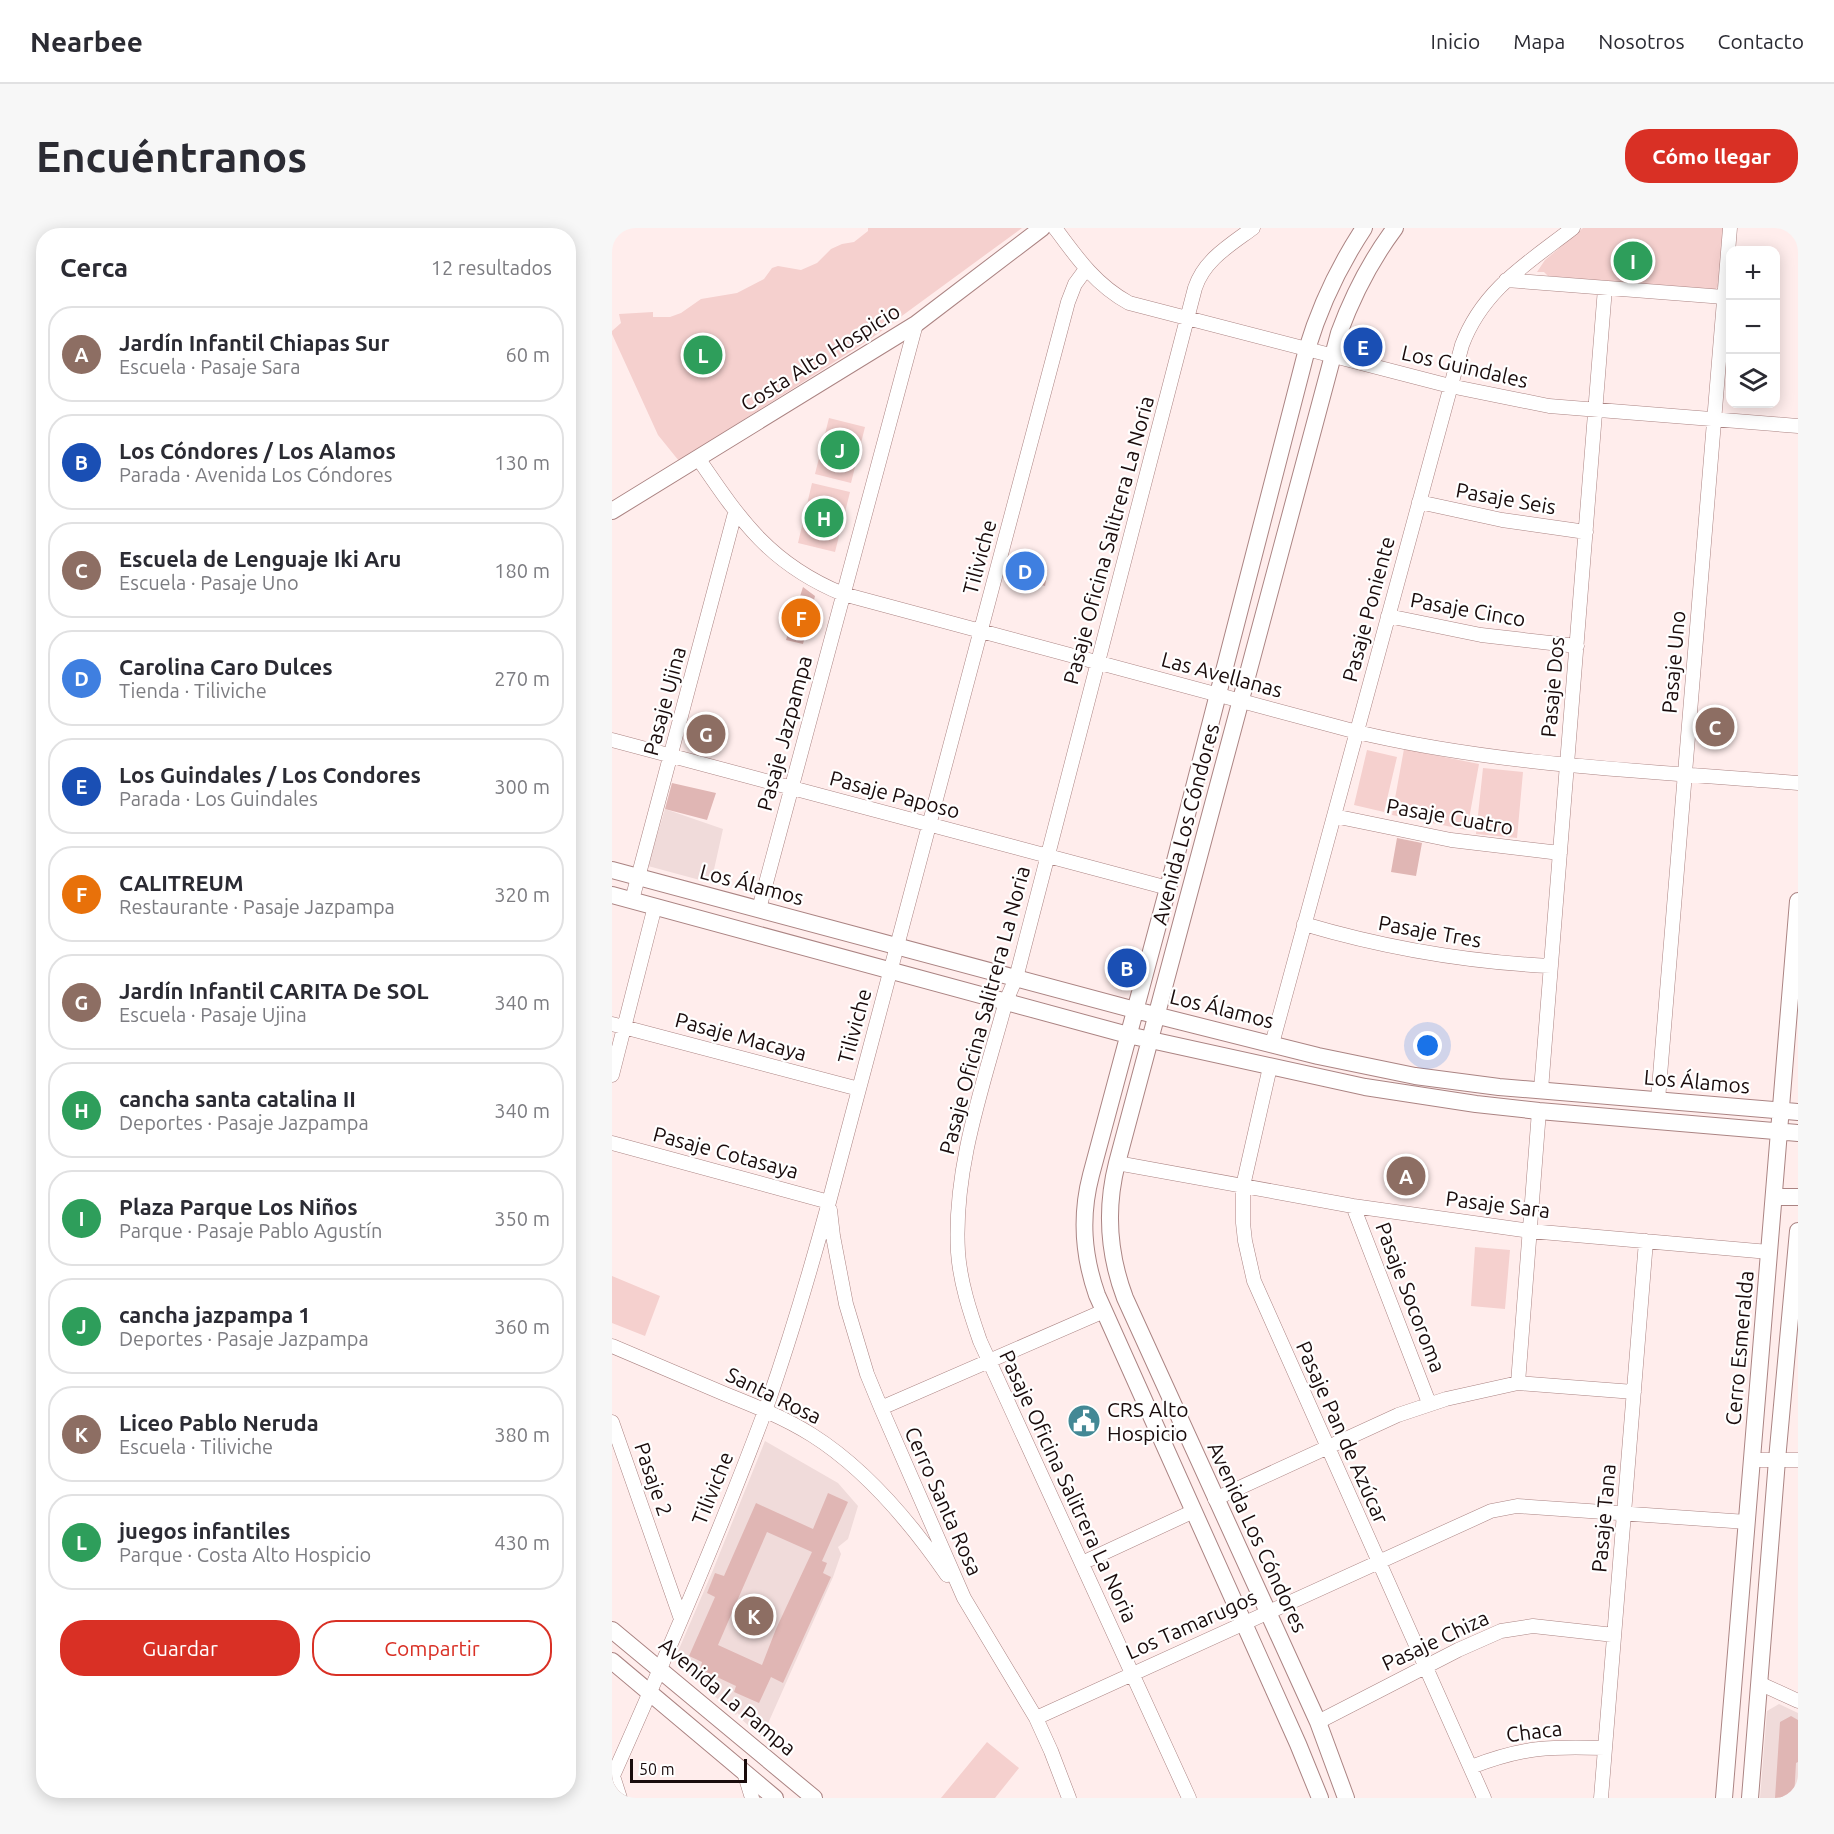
<!DOCTYPE html>
<html lang="es">
<meta charset="utf-8">
<style>
body{margin:0;font-family:Ubuntu,sans-serif;background:#f7f7f7;color:#2b2b33}
.controls{position:absolute;right:18px;top:18px;display:grid;overflow:hidden;border-radius:12px;box-shadow:0 3px 15px #0003}
.controls button{width:54px;height:54px;display:grid;place-items:center;padding:0;border:0;border-bottom:2px solid #e1e1e2;background:#fff;color:#2b2b33;font:30px sans-serif}
.scale{position:absolute;left:18px;bottom:15px;width:117px;box-sizing:border-box;padding-left:6px;border:3px solid #1a0c0c;border-top:0;font-size:16px;line-height:21px;white-space:nowrap;color:#1a0c0c;-webkit-text-stroke:4px #fff;paint-order:stroke}
.you{position:absolute;left:816px;top:818px;width:21px;height:21px;margin:-15px;border:4px solid #fff;border-radius:50%;background:#1a73e8;box-shadow:0 0 0 9px #1a73e833}
.badge{display:grid;place-items:center;width:39px;height:39px;border-radius:50%;background:#d93025;color:#fff;font-size:20px;font-weight:700}
.pin{position:absolute;translate:-50% -50%;border:3px solid #fff;box-shadow:0 2px 6px #0006}
.list{margin:0;padding:0;list-style:none}
h2{display:flex;justify-content:space-between;align-items:center;height:78px;margin:0;padding:0 24px;font-size:26px}
h2 small{font-size:20px;font-weight:400;color:#7c7c81}
.list li{display:grid;grid-template-columns:39px 1fr auto;gap:18px;align-items:center;box-sizing:border-box;height:96px;margin:0 12px 12px;padding:0 12px;border:2px solid #e1e1e2;border-radius:24px}
.list b{display:block;font-size:22px;white-space:nowrap}
.list p{margin:0;font-size:20px;white-space:nowrap;color:#7c7c81}
.list em{font-size:20px;font-style:normal;color:#7c7c81}
.actions{display:flex;gap:12px;padding:18px 24px}
.actions a{flex:1;padding:14px 0;border:2px solid #d93025;border-radius:24px;text-align:center;font-size:21px;color:#d93025}
.actions .main{background:#d93025;color:#fff}
.icon{flex:none;width:33px;height:33px;fill:none;stroke:currentColor;stroke-width:2;stroke-linecap:round;stroke-linejoin:round}
.map{position:relative;flex:none;width:1186px;height:1570px;overflow:hidden;border-radius:24px}
header{display:flex;align-items:center;gap:36px;box-sizing:border-box;height:84px;padding:0 30px;background:#fff;border-bottom:2px solid #e1e1e2}
header strong{font-size:28px}
nav{display:flex;gap:33px;margin-inline-start:auto;font-size:21px}
.intro{display:flex;align-items:center;justify-content:space-between;box-sizing:border-box;height:144px;padding:0 36px}
h1{margin:0;font-size:42px}
.button{padding:15px 27px;border-radius:24px;background:#d93025;color:#fff;font-size:21px;font-weight:700}
main{display:flex;gap:36px;padding:0 36px}
aside{flex:1;background:#fff;border-radius:24px;box-shadow:0 3px 15px #0003}
.map>svg:first-child{display:block}
</style>
<header>
<strong>Nearbee</strong>
<nav><a>Inicio</a><a>Mapa</a><a>Nosotros</a><a>Contacto</a></nav>
</header>
<div class="intro"><h1>Encuéntranos</h1><a class="button">Cómo llegar</a></div>
<main>
<aside>
<h2>Cerca<small>12 resultados</small></h2>
<ul class="list">
<li><span class="badge" style="background:#8d6e63">A</span><div><b>Jardín Infantil Chiapas Sur</b><p>Escuela · Pasaje Sara</p></div><em>60 m</em></li>
<li><span class="badge" style="background:#1a4fb4">B</span><div><b>Los Cóndores / Los Alamos</b><p>Parada · Avenida Los Cóndores</p></div><em>130 m</em></li>
<li><span class="badge" style="background:#8d6e63">C</span><div><b>Escuela de Lenguaje Iki Aru</b><p>Escuela · Pasaje Uno</p></div><em>180 m</em></li>
<li><span class="badge" style="background:#3f7fe0">D</span><div><b>Carolina Caro Dulces</b><p>Tienda · Tiliviche</p></div><em>270 m</em></li>
<li><span class="badge" style="background:#1a4fb4">E</span><div><b>Los Guindales / Los Condores</b><p>Parada · Los Guindales</p></div><em>300 m</em></li>
<li><span class="badge" style="background:#e8710a">F</span><div><b>CALITREUM</b><p>Restaurante · Pasaje Jazpampa</p></div><em>320 m</em></li>
<li><span class="badge" style="background:#8d6e63">G</span><div><b>Jardín Infantil CARITA De SOL</b><p>Escuela · Pasaje Ujina</p></div><em>340 m</em></li>
<li><span class="badge" style="background:#2e9e5b">H</span><div><b>cancha santa catalina II</b><p>Deportes · Pasaje Jazpampa</p></div><em>340 m</em></li>
<li><span class="badge" style="background:#2e9e5b">I</span><div><b>Plaza Parque Los Niños</b><p>Parque · Pasaje Pablo Agustín</p></div><em>350 m</em></li>
<li><span class="badge" style="background:#2e9e5b">J</span><div><b>cancha jazpampa 1</b><p>Deportes · Pasaje Jazpampa</p></div><em>360 m</em></li>
<li><span class="badge" style="background:#8d6e63">K</span><div><b>Liceo Pablo Neruda</b><p>Escuela · Tiliviche</p></div><em>380 m</em></li>
<li><span class="badge" style="background:#2e9e5b">L</span><div><b>juegos infantiles</b><p>Parque · Costa Alto Hospicio</p></div><em>430 m</em></li>
</ul>
<div class="actions"><a class="main">Guardar</a><a>Compartir</a></div>
</aside>
<div class="map">
<svg width="1186" height="1570" viewBox="0 0 1186 1570">
<rect width="100%" height="100%" fill="#ffedec"/>
<path fill="#f0dbda" d="M53 581 111 601 99 655 36 638Z
M153 1213 226 1255 246 1278 236 1311 226 1319 229 1326 221 1349 150 1509 129 1491 130 1489 125 1485 124 1487 66 1436 64 1428 101 1342Z
M1167 1476 1186 1485V1570H1148L1155 1483Z"/>
<path fill="#f5d0ce" d="M256 0H410L257 112 67 233 46 207 0 106V103L9 95 7 86 41 84V89H58L69 85 89 71 125 65 152 51 160 40 166 38 189 42 205 35 219 21 230 16 242 14 256 3Z
M971 0H1112L1106 58 1103 62 1098 64 936 48 932 44H925L933 32Z
M217 190 253 199 239 255 203 246Z
M200 255 238 264 223 324 186 315Z
M792 521 867 536 855 602 780 587Z
M755 522 785 529 772 584 742 577Z
M871 540 911 544 905 610 864 606Z
M863 1019 898 1022 893 1081 859 1078Z
M0 1048 48 1068 33 1108 0 1095Z
M375 1514 407 1540 383 1570H329Z"/>
<path fill="#e0b6b4" fill-rule="evenodd" d="M398 329 436 342 433 358 393 346Z
M191 359 203 368 191 416 174 412Z
M60 555 104 565 95 592 53 581Z
M785 610 810 615 804 648 779 644Z
M216 1265 236 1274 210 1333 215 1335 211 1345 219 1349 171 1455 159 1449 147 1475 122 1464 124 1458 88 1441 90 1434 77 1428 103 1369 95 1365 103 1345 112 1348 144 1275 201 1301ZM155 1304 200 1324 164 1401 150 1437 106 1417Z
M1179 1488 1186 1492V1534L1184 1535 1182 1570H1163L1168 1494Z"/>
<g fill="none" stroke-linecap="round" stroke-linejoin="round">
<g stroke="#ab8483" stroke-width="15">
<path id="minor" d="M443 0C465 30 484 57 517 75L838 158 937 178 1186 198
M894 52 1112 69
M86 230C129 293 158 336 231 366L745 504C889 538 1038 543 1186 555
M807 274 890 292 974 304
M776 388 869 407 965 418
M0 512 556 660
M722 588 839 612 948 625
M20 672 123 285
M147 681 304 96
M692 696C773 720 854 734 939 738
M0 796 247 861
M660 816 850 117C871 61 916 35 961 0
M658 839 631 958V995L633 1013 642 1053 872 1570
M0 847 43 678
M929 862 993 60
M1046 872 1118 0
M0 915 217 974
M505 935 741 978 918 1003 1157 1024
M741 978 817 1175
M218 982 221 1008 234 1076 255 1146 269 1180 352 1370 424 1490 439 1523 457 1570
M0 1118C38 1134 76 1150 113 1166 143 1178 173 1190 200 1207 254 1241 299 1295 335 1347
M906 1155 927 883
M269 1180 492 1083
M0 1194 69 1391
M1141 1232H1186
M603 1271 786 1187 834 1171 906 1155 1022 1164
M470 1335 582 1283
M1149 1456 1186 1473
M424 1490 879 1283 905 1278 1135 1294
M706 1494 846 1422 889 1403 921 1398 1002 1407
M859 1539C911 1519 938 1518 993 1520
M132 1544 140 1570
M1 1548 8 1570
M0 1550C54 1429 107 1307 153 1183 177 1115 198 1044 217 974L456 74 463 56 474 41
M577 1570 368 1113C358 1084 348 1054 346 1024 341 939 372 855 394 773L404 750 583 60C592 32 618 17 641 0
M989 1570 1034 1013"/>
</g>
<g stroke="#ab8483" stroke-width="18">
<path id="tertiary" d="M0 283 304 96 430 0
M0 642 523 782 706 828 803 848 887 859 1186 884
M0 667 516 807 753 859 864 876 927 883 1186 905
M1162 969H1186
M0 1402 202 1570
M0 1433 163 1570
M708 1570 686 1516 485 1067C471 1027 468 989 479 947L556 660 695 121C708 78 727 38 752 0
M734 1570 706 1494 513 1070C496 1025 493 982 505 935L727 105C741 67 759 32 783 0
M1112 1570 1186 673
M1138 1570 1165 1232 1186 1003"/>
</g>
<use href="#minor" stroke="#fff" stroke-width="14"/>
<use href="#tertiary" stroke="#fff" stroke-width="16"/>
</g>
<defs>
<g id="civic-disc" transform="scale(1.725)"><circle r="9.5" fill="#438895" stroke="#fff"/><path d="M-.6-6.5H3V-4.5H.6V-3L4-1V1h2V6H-6V1h2V-1L-.6-3ZM-1.2 2.5V6h2.4V2.5Z" fill="#fff"/></g>
</defs>
<g fill-rule="evenodd">
<use href="#civic-disc" x="472" y="1193"/>
</g>
<g text-anchor="middle" dominant-baseline="central" stroke-width="4.5" stroke-linejoin="round" paint-order="stroke">
<g font-size="21" fill="#1a0c0c" stroke="#fff">
<text transform="translate(208 129) rotate(-32)">Costa Alto Hospicio</text>
<text transform="translate(853 138) rotate(13)">Los Guindales</text>
<text transform="translate(894 270) rotate(10)">Pasaje Seis</text>
<text transform="translate(496 312) rotate(-75)">Pasaje Oficina Salitrera La Noria</text>
<text transform="translate(367 329) rotate(-75)">Tiliviche</text>
<text transform="translate(756 381) rotate(-75)">Pasaje Poniente</text>
<text transform="translate(856 381) rotate(10)">Pasaje Cinco</text>
<text transform="translate(1061 434) rotate(-85)">Pasaje Uno</text>
<text transform="translate(610 446) rotate(15)">Las Avellanas</text>
<text transform="translate(940 459) rotate(-85)">Pasaje Dos</text>
<text transform="translate(52 473) rotate(-75)">Pasaje Ujina</text>
<text transform="translate(172 505) rotate(-75)">Pasaje Jazpampa</text>
<text transform="translate(283 566) rotate(15)">Pasaje Paposo</text>
<text transform="translate(838 588) rotate(10)">Pasaje Cuatro</text>
<text transform="translate(573 596) rotate(-75)">Avenida Los Cóndores</text>
<text transform="translate(140 656) rotate(15)">Los Álamos</text>
<text transform="translate(818 703) rotate(10)">Pasaje Tres</text>
<text transform="translate(610 780) rotate(14)">Los Álamos</text>
<text transform="translate(372 782) rotate(-75)">Pasaje Oficina Salitrera La Noria</text>
<text transform="translate(242 798) rotate(-75)">Tiliviche</text>
<text transform="translate(129 808) rotate(15)">Pasaje Macaya</text>
<text transform="translate(1085 853) rotate(5)">Los Álamos</text>
<text transform="translate(114 924) rotate(15)">Pasaje Cotasaya</text>
<text transform="translate(886 976) rotate(7)">Pasaje Sara</text>
<text transform="translate(799 1069) rotate(69)">Pasaje Socoroma</text>
<text transform="translate(1127 1120) rotate(-85)">Cerro Esmeralda</text>
<text transform="translate(162 1167) rotate(26)">Santa Rosa</text>
<text transform="translate(731 1204) rotate(66)">Pasaje Pan de Azúcar</text>
<text transform="translate(42 1251) rotate(71)">Pasaje 2</text>
<text transform="translate(457 1258) rotate(65)">Pasaje Oficina Salitrera La Noria</text>
<text transform="translate(100 1260) rotate(-68)">Tiliviche</text>
<text transform="translate(332 1273) rotate(66)">Cerro Santa Rosa</text>
<text transform="translate(991 1290) rotate(-85)">Pasaje Tana</text>
<text transform="translate(646 1309) rotate(65)">Avenida Los Cóndores</text>
<text transform="translate(579 1396) rotate(-24)">Los Tamarugos</text>
<text transform="translate(823 1412) rotate(-25)">Pasaje Chiza</text>
<text transform="translate(116 1468) rotate(40)">Avenida La Pampa</text>
<text transform="translate(922 1503) rotate(-7)">Chaca</text>
</g>
<g font-size="21" fill="#1a0c0c" stroke="#fff" text-anchor="start">
<text x="495" y="1181">CRS Alto<tspan x="495" dy="24">Hospicio</tspan></text>
</g>
</g>
</svg>
<div class="controls">
<button>+</button>
<button>−</button>
<button><svg class="icon" aria-label="layers" viewBox="0 0 24 24"><path d="M12 4l9 5-9 5-9-5zM3 14l9 5 9-5"/></svg></button>
</div>
<div class="scale">50 m</div>
<div class="you"></div>
<div class="pin badge" style="left:794px;top:948px;background:#8d6e63">A</div>
<div class="pin badge" style="left:515px;top:740px;background:#1a4fb4">B</div>
<div class="pin badge" style="left:1103px;top:499px;background:#8d6e63">C</div>
<div class="pin badge" style="left:413px;top:343px;background:#3f7fe0">D</div>
<div class="pin badge" style="left:751px;top:119px;background:#1a4fb4">E</div>
<div class="pin badge" style="left:189px;top:390px;background:#e8710a">F</div>
<div class="pin badge" style="left:94px;top:506px;background:#8d6e63">G</div>
<div class="pin badge" style="left:212px;top:290px;background:#2e9e5b">H</div>
<div class="pin badge" style="left:1021px;top:33px;background:#2e9e5b">I</div>
<div class="pin badge" style="left:228px;top:222px;background:#2e9e5b">J</div>
<div class="pin badge" style="left:142px;top:1388px;background:#8d6e63">K</div>
<div class="pin badge" style="left:91px;top:127px;background:#2e9e5b">L</div>
</div>
</main>
